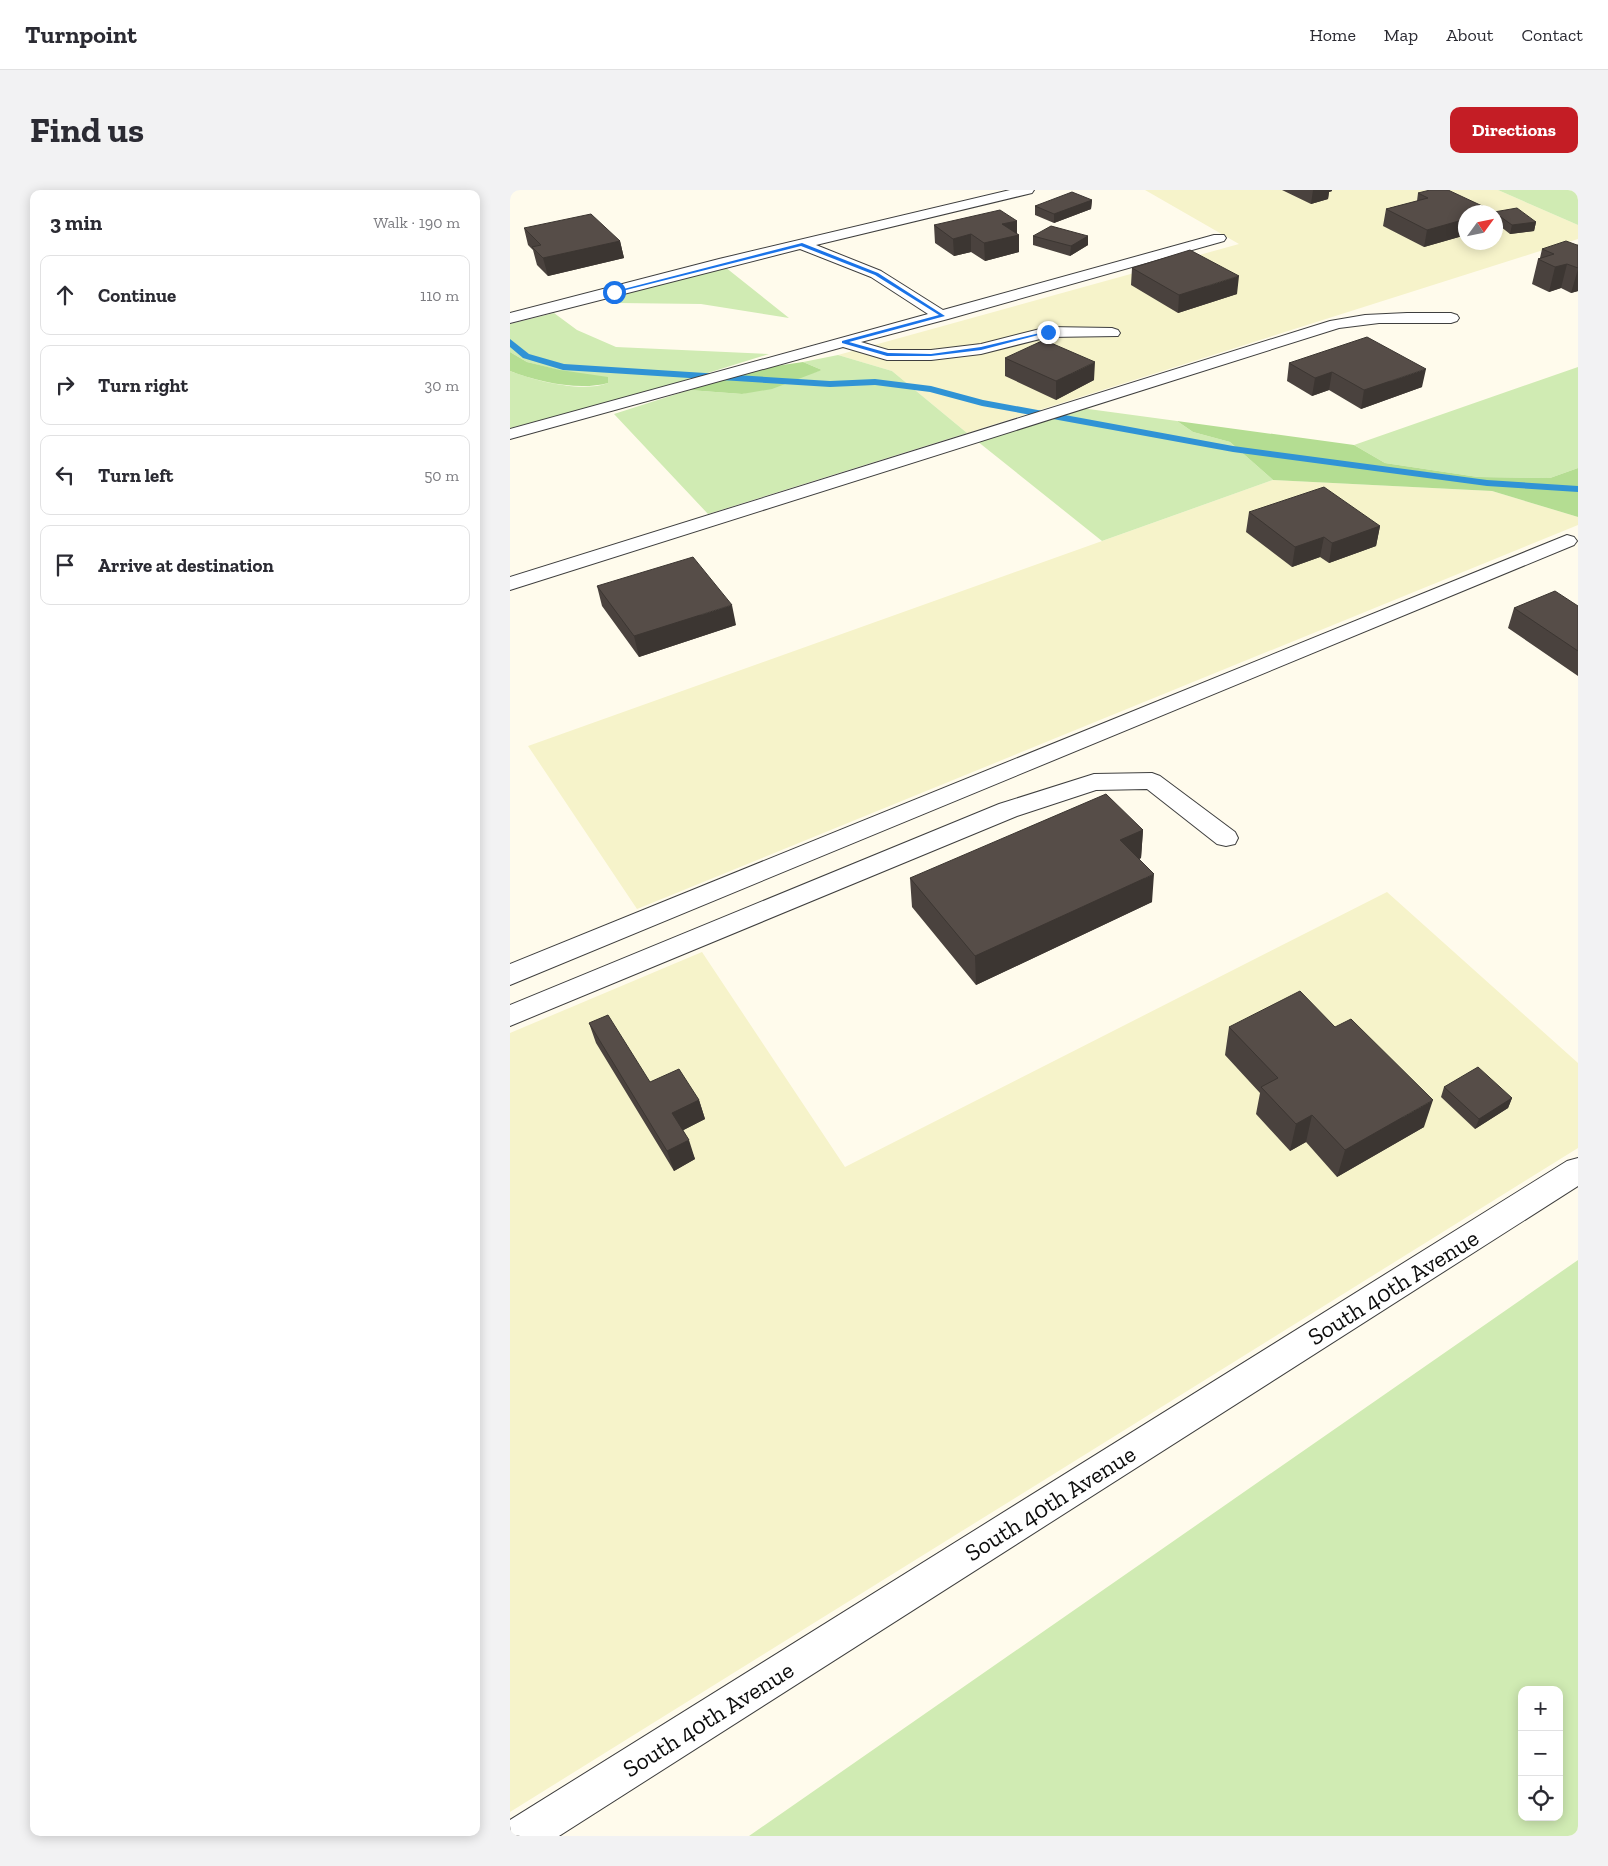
<!DOCTYPE html>
<meta charset="utf-8">
<style>
body{margin:0;font-family:"Zilla Slab",serif;background:#f2f2f3;color:#2b2b33}
.controls{position:absolute;right:15px;bottom:15px;display:grid;overflow:hidden;border-radius:10px;box-shadow:0 2px 12px #0003}
.controls button{width:45px;height:45px;display:grid;place-items:center;padding:0;border:0;border-bottom:1px solid #e1e1e2;background:#fff;color:#2b2b33;font:25px sans-serif}
.compass{position:absolute;left:948px;top:15px;width:45px;height:45px;border-radius:50%;background:#fff;box-shadow:0 2px 12px #0003;rotate:57deg}
.stop{position:absolute;width:15px;height:15px;margin:-11px;border:4px solid #1a73e8;border-radius:50%;background:#fff}
.stop.end{background:#1a73e8;border-color:#fff;box-shadow:0 1px 5px #0008}
.list{margin:0;padding:0;list-style:none}
h2{display:flex;justify-content:space-between;align-items:center;height:65px;margin:0;padding:0 20px;font-size:21px}
h2 small{font-size:16px;font-weight:400;color:#7c7c81}
.list li{display:grid;grid-template-columns:32px 1fr auto;gap:15px;align-items:center;box-sizing:border-box;height:80px;margin:0 10px 10px;padding:0 10px;border:1px solid #e1e1e2;border-radius:10px}
.list b{display:block;font-size:19px;white-space:nowrap}
.list em{font-size:16px;font-style:normal;color:#7c7c81}
.icon{flex:none;width:28px;height:28px;fill:none;stroke:currentColor;stroke-width:2;stroke-linecap:round;stroke-linejoin:round}
.map{position:relative;flex:none;width:1068px;height:1646px;overflow:hidden;border-radius:10px}
header{display:flex;align-items:center;gap:30px;box-sizing:border-box;height:70px;padding:0 25px;background:#fff;border-bottom:1px solid #e1e1e2}
header strong{font-size:24px}
nav{display:flex;gap:28px;margin-inline-start:auto;font-size:18px}
.intro{display:flex;align-items:center;justify-content:space-between;box-sizing:border-box;height:120px;padding:0 30px}
h1{margin:0;font-size:35px}
.button{padding:12px 22px;border-radius:10px;background:#c41d25;color:#fff;font-size:18px;font-weight:700}
main{display:flex;gap:30px;padding:0 30px}
aside{flex:1;background:#fff;border-radius:10px;box-shadow:0 2px 12px #0003}
.map>svg:first-child{display:block}
</style>
<header>
<strong>Turnpoint</strong>
<nav><a>Home</a><a>Map</a><a>About</a><a>Contact</a></nav>
</header>
<div class="intro"><h1>Find us</h1><a class="button">Directions</a></div>
<main>
<aside>
<h2>3 min<small>Walk · 190 m</small></h2>
<ul class="list">
<li><svg class="icon" aria-label="ahead" viewBox="0 0 24 24"><path d="M12 20V5M6 11l6-6 6 6"/></svg><div><b>Continue</b></div><em>110 m</em></li>
<li><svg class="icon" aria-label="right" viewBox="0 0 24 24"><path d="M7 20v-9h11M14 6l5 5-5 5"/></svg><div><b>Turn right</b></div><em>30 m</em></li>
<li><svg class="icon" aria-label="left" viewBox="0 0 24 24"><path d="M17 20v-9H6M10 6l-5 5 5 5"/></svg><div><b>Turn left</b></div><em>50 m</em></li>
<li><svg class="icon" aria-label="arrive" viewBox="0 0 24 24"><path d="M6 21V4h12l-3 4 3 4H6"/></svg><div><b>Arrive at destination</b></div></li>
</ul>
</aside>
<div class="map">
<svg width="1068" height="1646" viewBox="0 0 1068 1646">
<rect width="100%" height="100%" fill="#fffbec"/>
<path fill="#f6f3ca" fill-rule="evenodd" d="M635 0H988L1068 35V49L457 243 382 181 328 165 729 54ZM956 22H986V52H956Z
M763 290 982 301 1068 327V335L127 719 18 556Z
M877 702 1068 873V958L0 1622V843L192 762 335 977Z"/>
<path fill="#d0ebb3" fill-rule="evenodd" d="M988 0H1068V35Z
M215 77 279 128 191 114 109 113 100 107Z
M44 123 67 140 106 157 259 164 95 215 0 238V181C26 191 72 203 98 193L17 172 0 162V134Z
M328 165 382 181 457 243 198 324 104 224 179 200 232 204 312 180 293 172Z
M1068 177V278L1040 288 968 287 875 273 844 255Z
M571 218 667 231 683 242 720 252 763 290 592 351 467 251Z
M1068 1070V1646H239ZM1012 1500H1049V1627H1012Z"/>
<path fill="#b4dd92" d="M0 162 17 172 50 180 98 187V193C69 201 28 192 0 181Z
M293 172 312 180 262 199 232 204 179 200 246 179Z
M667 231 844 255 875 273 968 287 1040 288 1068 278V327L982 301 763 290 720 252 683 242Z"/>
<g fill="none" stroke-linecap="round" stroke-linejoin="round">
<path fill="#3093d5" fill-rule="evenodd" d="M0 149 19 164 54 174 320 191 365 189 421 196 473 210 723 256 977 290 1068 296V302L977 296 723 262 472 216 420 202 365 195 320 197 53 180 13 168 0 157Z"/>
<g stroke="#3f3f3f" stroke-width="2">
<path id="minor" d="M500 0H524L522 3 306 55 371 81 433 120 704 45H714L716 48 714 51 438 129 351 152 378 160H421L471 154 538 137 602 138 608 140 610 143 608 146 538 147 471 164 421 170H377L333 157 0 249V239L418 124 361 87 290 59 0 133V123L209 69Z
M897 123H941L947 125 949 128 947 131 941 133H869L829 138 0 400V387L820 131 855 125Z
M1057 345 1064 347 1067 351 1064 355 0 795V774Z
M642 583 650 586 725 642 728 648 725 654 716 656 707 654 637 599 586 600 507 626 0 836V815L489 614 584 584Z
M1068 968V996L49 1646H0V1630L1057 971Z"/>
</g>
<use href="#minor" fill="#fff" fill-rule="evenodd"/>
</g>
<path fill="#4a423e" d="M772 0H822V1L819 2 818 9 801 14Z
M908 3 983 21V22H956V45L914 57 873 36 876 19 907 11Z
M582 10 581 19 544 33 525 25V16Z
M984 22 1026 32 1024 41 1000 44 986 33V22Z
M507 31V44L509 62 475 71 461 62 444 66 425 53 424 35Z
M14 38 110 51 114 68 38 86 27 75 23 60 18 55Z
M523 46H578V55L560 66 523 55Z
M1067 55H1068V101L1061 103 1051 98 1039 102 1022 94 1028 69 1030 68 1032 59Z
M622 78 727 104 668 123 621 95Z
M495 168 584 190 546 210 495 186Z
M779 173 912 197 851 219 819 200 802 206 777 191Z
M739 322 870 336 866 356 819 373 810 367 782 377 736 342Z
M87 396 226 435 129 467 92 416Z
M1068 416V486L998 438 1004 418Z
M633 640 631 668 629 669 642 712 466 795 402 717 400 688Z
M79 833 140 892 189 910 195 929 173 940 185 969 164 981 86 853Z
M719 837 914 937 827 987 796 952 780 961 746 924 750 903 715 865Z
M934 897 1002 908 998 918 965 939 931 907Z"/>
<path fill="#3c3632" d="M803 0H822V1L819 2 818 9 801 14Z
M582 10 581 19 544 33V24Z
M956 29V45L914 57 917 40Z
M507 31V45H509V62L475 71 474 53 492 34Z
M1026 32 1024 41 1000 44 1002 35Z
M461 44V62L444 66 443 49Z
M578 46V55L560 66 561 56Z
M110 51 114 68 38 86 33 68Z
M1057 74 1051 98 1039 102 1045 77Z
M1068 79V101L1061 103Z
M729 86 727 104 668 123 669 105Z
M585 172 584 190 546 210V191Z
M916 179 912 197 851 219 854 200Z
M822 182 819 200 802 206 805 188Z
M870 336 866 356 819 373 822 353Z
M814 347 810 367 782 377 785 357Z
M222 415 226 435 129 467 124 446Z
M633 640 631 668 609 679 610 650Z
M644 684 642 712 466 795 465 766Z
M1002 908 998 918 965 939 969 929Z
M189 910 195 929 168 943 162 923Z
M923 910 914 937 827 987 835 960Z
M802 925 796 952 780 961 786 934Z
M179 950 185 969 164 981 157 961Z"/>
<path fill="#564d48" stroke="#3c3632" d="M920 0H938L983 21 978 22H956V29L917 40 876 19 918 8 908 3Z
M562 2 582 10 544 24 525 16Z
M1007 18 1026 32 1002 35 984 22Z
M490 20 507 31 492 34 509 45 474 53 461 44 443 49 424 35Z
M81 24 110 51 33 68 22 57 31 55 14 38Z
M541 36 578 46 561 56 523 46Z
M1056 51 1067 55H1068V78L1057 74 1045 77 1028 69 1044 64 1032 59Z
M680 60 729 86 669 105 622 78Z
M857 147 916 179 854 200 822 182 805 188 779 173Z
M534 150 585 172 546 191 495 168Z
M814 297 870 336 822 353 814 347 785 357 739 322Z
M183 367 222 415 124 446 87 396Z
M1045 401 1068 416V461L1004 418Z
M596 604 633 640 610 650 644 684 465 766 400 688Z
M790 801 825 837 841 829 923 910 835 960 802 925 786 934 751 897 768 888 719 837Z
M98 825 140 892 169 879 189 910 162 923 179 950 157 961 79 833Z
M968 877 1002 908 969 929 934 897Z"/>
<path fill="#1a73e8" d="M292 53 368 83 435 126 339 152 378 163 421 164 471 157 538 141 540 142 471 160 421 166H377L332 153V151L429 125 365 85 291 56 104 103 102 102Z"/>
<g text-anchor="middle" dominant-baseline="central" stroke-width="5" stroke-linejoin="round" paint-order="stroke">
<g font-size="24" fill="#0c0c0c" stroke="#fff">
<text transform="translate(883 1097) rotate(-32)">South 40th Avenue</text>
<text transform="translate(540 1313) rotate(-32)">South 40th Avenue</text>
<text transform="translate(198 1529) rotate(-32)">South 40th Avenue</text>
</g>
</g>
</svg>
<div class="controls">
<button>+</button>
<button>−</button>
<button><svg class="icon" aria-label="locate" viewBox="0 0 24 24"><circle cx="12" cy="12" r="6"/><path d="M12 2v4M12 18v4M2 12h4M18 12h4"/></svg></button>
</div>
<svg class="compass" viewBox="-18 -18 36 36"><path d="M0-13l5 13h-10z" fill="#e53935"/><path d="M0 13l5-13h-10z" fill="#7c7c81"/></svg>
<div class="stop" style="left:104px;top:102px"></div>
<div class="stop end" style="left:538px;top:142px"></div>
</div>
</main>
